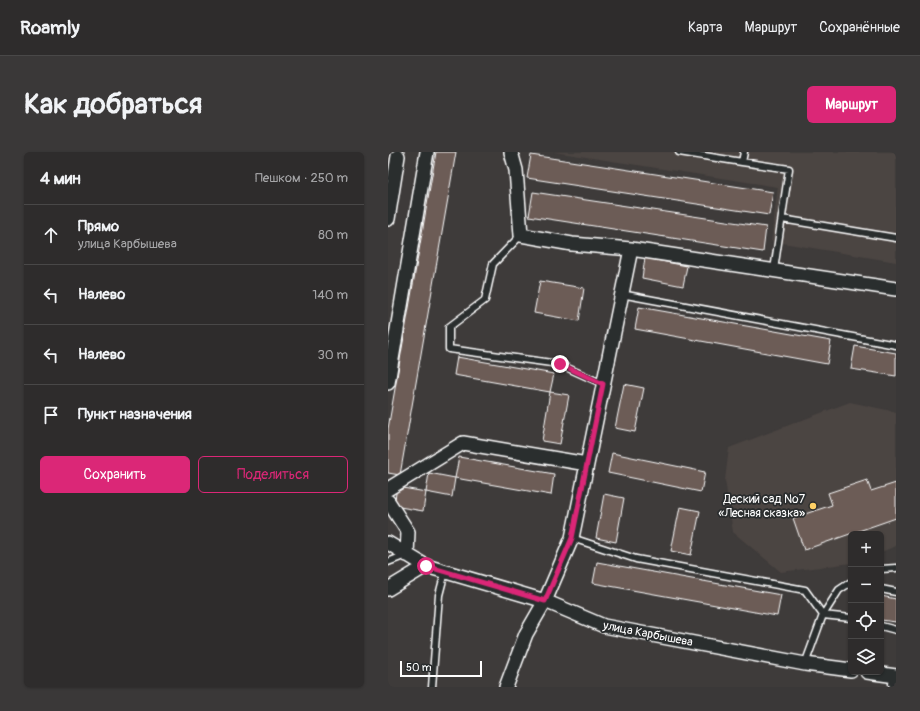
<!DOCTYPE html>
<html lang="ru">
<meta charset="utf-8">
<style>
body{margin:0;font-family:Pangolin,sans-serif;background:#3a3838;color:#f1f3f6}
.controls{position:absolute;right:12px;bottom:12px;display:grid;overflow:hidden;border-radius:6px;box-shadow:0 1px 3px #0004}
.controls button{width:36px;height:36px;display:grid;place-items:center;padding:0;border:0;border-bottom:1px solid #494848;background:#2e2c2c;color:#f1f3f6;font:20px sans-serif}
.scale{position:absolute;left:12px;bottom:10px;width:82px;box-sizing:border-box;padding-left:4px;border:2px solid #fff;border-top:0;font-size:11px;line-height:14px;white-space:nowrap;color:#fff;-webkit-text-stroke:3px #2a2d2e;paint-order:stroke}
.stop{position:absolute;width:12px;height:12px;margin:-9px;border:3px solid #db2777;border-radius:50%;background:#fff}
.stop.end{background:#db2777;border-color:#fff;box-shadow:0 1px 4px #0008}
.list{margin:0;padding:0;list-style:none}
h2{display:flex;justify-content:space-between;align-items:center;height:52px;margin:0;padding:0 16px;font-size:17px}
h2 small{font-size:13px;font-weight:400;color:#a7a7a9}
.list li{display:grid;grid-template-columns:26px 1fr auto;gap:12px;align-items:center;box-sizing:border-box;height:60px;padding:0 16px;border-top:1px solid #494848}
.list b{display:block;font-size:15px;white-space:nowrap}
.list p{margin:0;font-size:13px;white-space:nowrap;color:#a7a7a9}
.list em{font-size:13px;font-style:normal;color:#a7a7a9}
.actions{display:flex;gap:8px;padding:12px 16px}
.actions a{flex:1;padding:9px 0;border:1px solid #db2777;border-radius:6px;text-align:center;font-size:14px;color:#db2777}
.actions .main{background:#db2777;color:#fff}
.icon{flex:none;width:22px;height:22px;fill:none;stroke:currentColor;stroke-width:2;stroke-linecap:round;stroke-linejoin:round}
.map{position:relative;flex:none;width:508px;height:535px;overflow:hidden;border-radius:6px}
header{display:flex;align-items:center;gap:24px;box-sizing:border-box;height:56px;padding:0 20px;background:#2e2c2c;border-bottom:1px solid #494848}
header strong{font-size:19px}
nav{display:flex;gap:22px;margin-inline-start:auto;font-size:14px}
.intro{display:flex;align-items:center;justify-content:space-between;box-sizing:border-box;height:96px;padding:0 24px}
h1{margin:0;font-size:28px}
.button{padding:10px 18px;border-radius:6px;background:#db2777;color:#fff;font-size:14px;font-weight:700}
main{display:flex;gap:24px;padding:0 24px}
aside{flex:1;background:#2e2c2c;border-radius:6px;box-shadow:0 1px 3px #0004}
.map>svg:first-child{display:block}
</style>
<header>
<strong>Roamly</strong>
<nav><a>Карта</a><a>Маршрут</a><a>Сохранённые</a></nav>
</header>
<div class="intro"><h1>Как добраться</h1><a class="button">Маршрут</a></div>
<main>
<aside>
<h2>4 мин<small>Пешком · 250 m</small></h2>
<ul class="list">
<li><svg class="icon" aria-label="ahead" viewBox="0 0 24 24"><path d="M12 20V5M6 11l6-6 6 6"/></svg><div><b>Прямо</b><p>улица Карбышева</p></div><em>80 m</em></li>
<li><svg class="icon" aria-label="left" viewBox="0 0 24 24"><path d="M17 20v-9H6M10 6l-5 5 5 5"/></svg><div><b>Налево</b></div><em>140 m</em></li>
<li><svg class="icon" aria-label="left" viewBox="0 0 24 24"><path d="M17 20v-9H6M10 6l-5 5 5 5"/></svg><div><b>Налево</b></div><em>30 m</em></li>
<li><svg class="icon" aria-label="arrive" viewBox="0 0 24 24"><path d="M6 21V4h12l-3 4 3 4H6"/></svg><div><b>Пункт назначения</b></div></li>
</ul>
<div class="actions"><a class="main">Сохранить</a><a>Поделиться</a></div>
</aside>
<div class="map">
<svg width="508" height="535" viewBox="0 0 508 535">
<rect width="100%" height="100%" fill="#3e3b3a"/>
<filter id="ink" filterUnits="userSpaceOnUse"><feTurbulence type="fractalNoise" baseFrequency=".025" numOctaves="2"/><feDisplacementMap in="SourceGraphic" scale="8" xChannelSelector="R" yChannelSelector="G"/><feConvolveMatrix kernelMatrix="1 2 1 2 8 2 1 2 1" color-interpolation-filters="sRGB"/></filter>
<g filter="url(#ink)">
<path fill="#4c4542" d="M166 0H508V110L383 89 390 35Z
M462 250 508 260V394L493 400V382H463V411L393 420 345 380 337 328 341 296Z"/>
<path fill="#6c5b56" stroke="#fff" d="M48 0H68L12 323 0 321V277Z
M143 3 385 40 381 63 139 26Z
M145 40 378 75 375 100 141 64Z
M257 106 299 114 295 134 254 126Z
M152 129 196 136 191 169 146 161Z
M251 155 443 189 439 212 247 177Z
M467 194 508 201V224L463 217Z
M69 205 166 222 162 240 66 223Z
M236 232 256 236 247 280 227 276Z
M162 240 181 243 172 292 154 289Z
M224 301 317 320 313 340 220 321Z
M71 305 166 322 163 343 67 326Z
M41 321 67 326 64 345 38 340Z
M479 328 483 339 508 331V366L416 398 405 366 444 353 440 341Z
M9 335 38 340 35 359 6 354Z
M216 342 236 346 228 390 208 386Z
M292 355 312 359 303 403 283 399Z
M209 410 393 443 389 464 205 431Z
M493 444 508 447V470L493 468Z"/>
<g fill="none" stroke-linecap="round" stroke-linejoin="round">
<g stroke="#fff" stroke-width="9">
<path id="lane" d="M291 0 354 10
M356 0 354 10 401 17 386 118
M394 67 508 86
M133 83 105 112 97 148 61 175V197L171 212 215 232
M233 142 508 193
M184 386 248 407 417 438 435 463 417 512
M0 410 18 403
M493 417 508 416
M463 430 451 438 435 463 463 466
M493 437 508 440
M493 474 508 478
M505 524 504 532 506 535
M44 535 51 443 57 420"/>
</g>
<g stroke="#fff" stroke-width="16">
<path id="street" d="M123 0 128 18 133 83 184 92 243 97 508 137
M0 67 10 4
M0 231 39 0
M0 337 75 291 199 312
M0 349 20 380 19 403
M0 391 38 414 157 449 216 474 417 512 463 518
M0 437 38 414
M479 520 508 524
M118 535 138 482 157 449 184 386 243 97"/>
</g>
<use href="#lane" stroke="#2a2d2e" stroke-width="6"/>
<use href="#street" stroke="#2a2d2e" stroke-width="13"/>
</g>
</g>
<g fill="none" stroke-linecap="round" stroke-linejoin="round" filter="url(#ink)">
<path stroke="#db2777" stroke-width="5" d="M38 414 157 449 184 386 215 232 172 212"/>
</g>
<circle fill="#ffd166" stroke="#2a2d2e" stroke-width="1.5" cx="425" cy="354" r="4"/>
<g text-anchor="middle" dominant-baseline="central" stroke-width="3.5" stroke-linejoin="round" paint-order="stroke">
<g font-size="12" fill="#fff" stroke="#2a2d2e" text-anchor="end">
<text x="417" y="347">Деский сад №7<tspan x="417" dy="14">«Лесная сказка»</tspan></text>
</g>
<g font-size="12" fill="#fff" stroke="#2a2d2e">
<text transform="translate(260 482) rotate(11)">улица Карбышева</text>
</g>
</g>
</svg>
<div class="controls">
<button>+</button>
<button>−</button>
<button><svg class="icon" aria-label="locate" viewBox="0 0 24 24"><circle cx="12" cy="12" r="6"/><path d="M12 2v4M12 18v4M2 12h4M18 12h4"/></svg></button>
<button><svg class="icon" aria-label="layers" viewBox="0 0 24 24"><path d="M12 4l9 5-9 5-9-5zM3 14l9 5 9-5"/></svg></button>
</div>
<div class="scale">50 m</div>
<div class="stop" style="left:38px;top:414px"></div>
<div class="stop end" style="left:172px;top:212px"></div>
</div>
</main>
